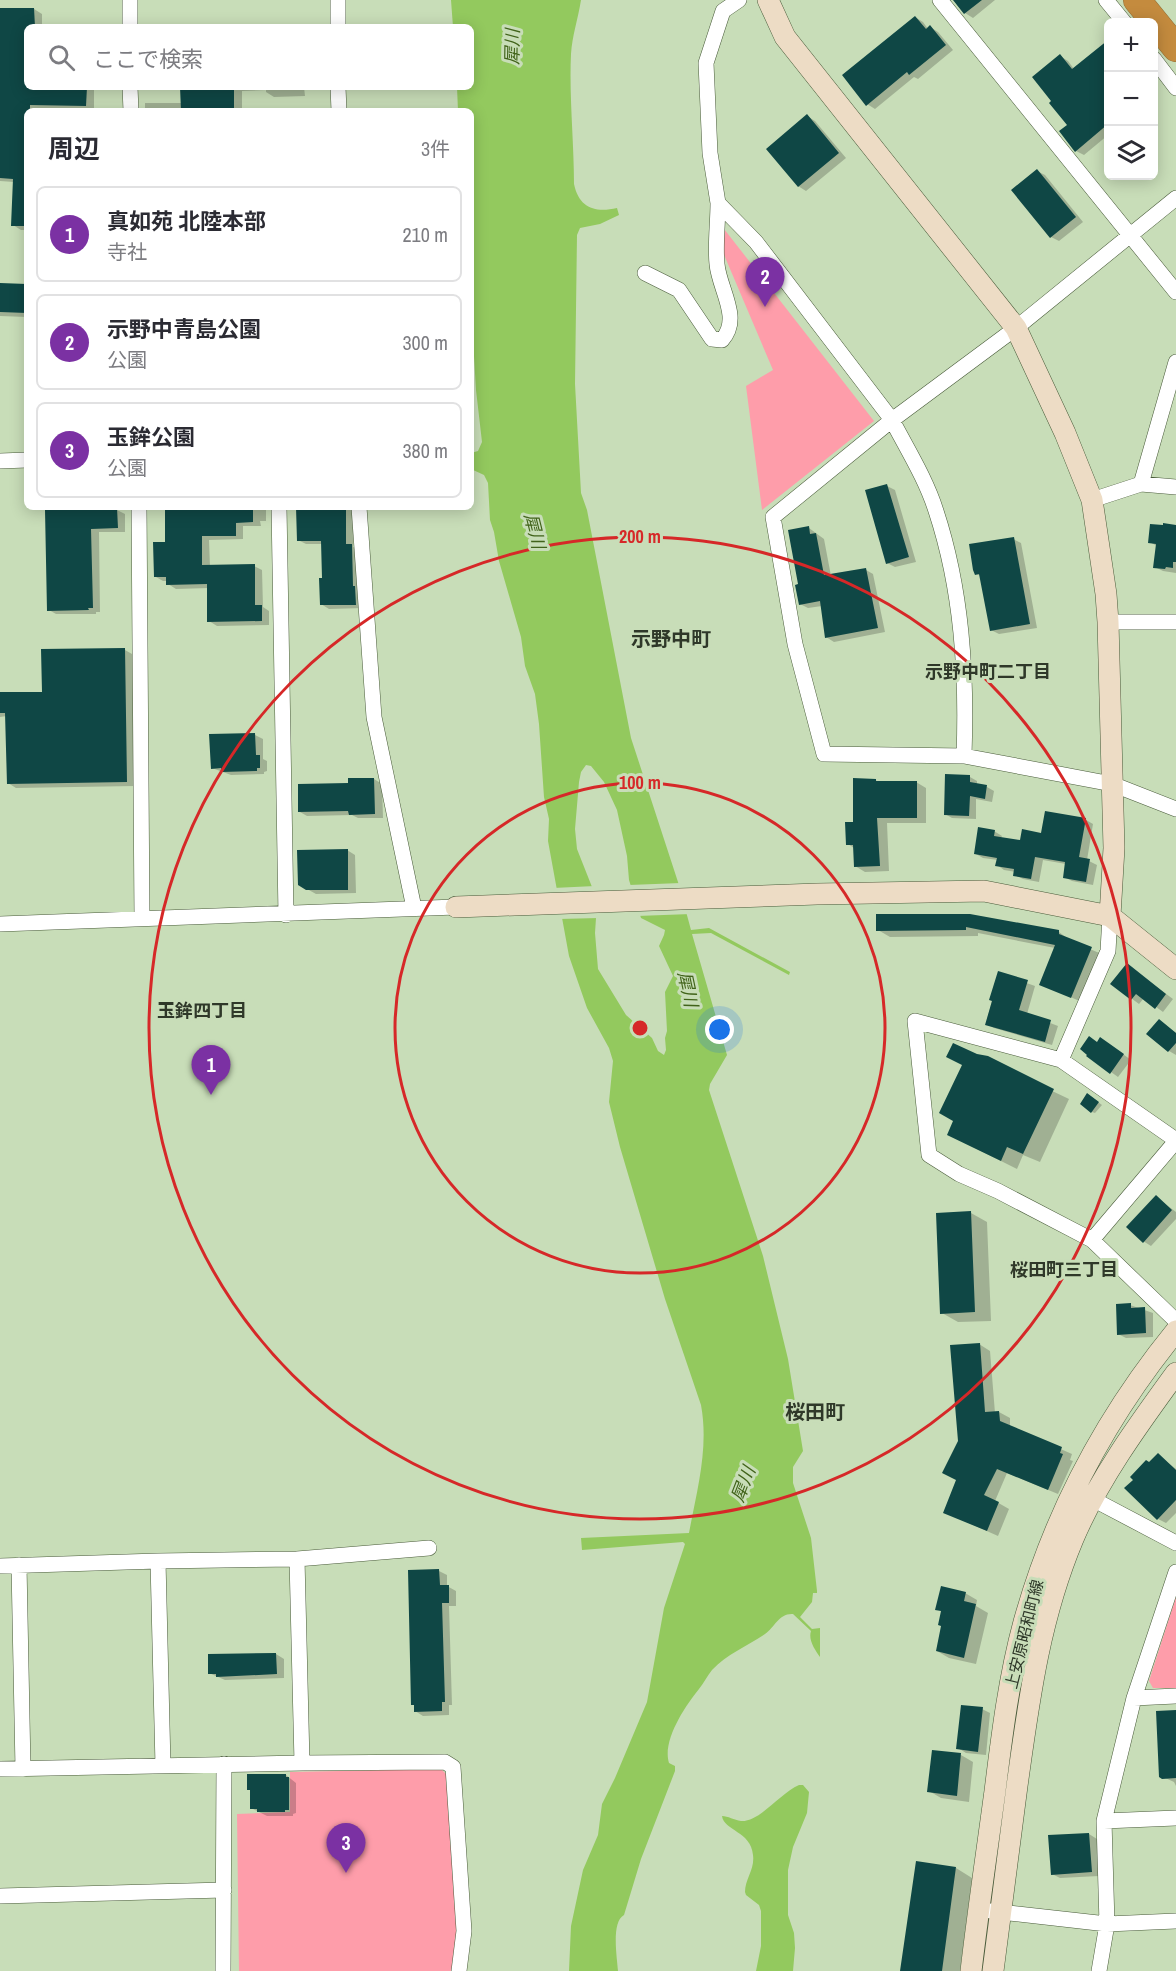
<!DOCTYPE html>
<html lang="ja">
<meta charset="utf-8">
<style>
body{margin:0;font-family:"Archivo Narrow","Noto Sans JP",sans-serif;background:#f7f7f7;color:#2b2b33}
.controls{position:absolute;right:18px;top:18px;display:grid;overflow:hidden;border-radius:9px;box-shadow:0 3px 15px #0003}
.controls button{width:54px;height:54px;display:grid;place-items:center;padding:0;border:0;border-bottom:2px solid #e1e1e2;background:#fff;color:#2b2b33;font:30px sans-serif}
.you{position:absolute;left:720px;top:1030px;width:21px;height:21px;margin:-15px;border:4px solid #fff;border-radius:50%;background:#1a73e8;box-shadow:0 0 0 9px #1a73e833}
.badge{display:grid;place-items:center;width:39px;height:39px;border-radius:50%;background:#7b31a3;color:#fff;font-size:20px;font-weight:700}
.pin{position:absolute;translate:-50% -50px;filter:drop-shadow(0 2px 3px #0008)}
.pin::after{content:'';position:absolute;top:32px;width:21px;height:18px;background:inherit;clip-path:polygon(0 0,100% 0,50% 100%)}
.list{margin:0;padding:0;list-style:none}
h2{display:flex;justify-content:space-between;align-items:center;height:78px;margin:0;padding:0 24px;font-size:26px}
h2 small{font-size:20px;font-weight:400;color:#7c7c81}
.list li{display:grid;grid-template-columns:39px 1fr auto;gap:18px;align-items:center;box-sizing:border-box;height:96px;margin:0 12px 12px;padding:0 12px;border:2px solid #e1e1e2;border-radius:9px}
.list b{display:block;font-size:22px;white-space:nowrap}
.list p{margin:0;font-size:20px;white-space:nowrap;color:#7c7c81}
.list em{font-size:20px;font-style:normal;color:#7c7c81}
.icon{flex:none;width:33px;height:33px;fill:none;stroke:currentColor;stroke-width:2;stroke-linecap:round;stroke-linejoin:round}
.map{position:relative;flex:none;width:1176px;height:1971px;overflow:hidden}
.search{position:absolute;background:#fff;box-shadow:0 3px 15px #0003;left:24px;top:24px;width:450px;height:66px;display:flex;align-items:center;gap:15px;box-sizing:border-box;padding:0 21px;border-radius:9px;color:#7c7c81;font-size:22px}
.panel{position:absolute;background:#fff;box-shadow:0 3px 15px #0003;left:24px;top:108px;width:450px;height:402px;border-radius:9px}
.map>svg:first-child{display:block}
</style>
<div class="map">
<svg width="1176" height="1971" viewBox="0 0 1176 1971">
<rect width="100%" height="100%" fill="#c8ddb8"/>
<path fill="#fe9daa" d="M710 211 874 421 762 510 746 386 773 370 719 243Z
M1176 1597V1688H1153L1149 1681Z
M441 1769 449 1777 458 1932 455 1971H239L237 1814 290 1812V1772Z"/>
<path fill="#93c95e" fill-rule="evenodd" d="M451 0H581C578 19 572 36 571 54 569 97 574 141 574 184 579 208 595 213 617 208L619 215 600 224 580 228 577 235 575 384 581 493 587 510 631 738 678 882 691 930 709 928 790 972 789 975 711 933 692 934 727 1055 710 1084 709 1090 763 1256 788 1359 803 1451 793 1467V1483L811 1538 817 1591V1593H813L812 1602 800 1617 812 1629 820 1628V1657C815 1650 808 1640 811 1631L793 1614C779 1613 775 1627 765 1634 747 1646 727 1654 712 1670 707 1676 704 1683 699 1689 685 1706 662 1741 669 1763L675 1766V1771L641 1859 624 1915C611 1922 617 1957 618 1971H569L571 1926 583 1870 598 1835 602 1804 615 1778 647 1702 664 1608 685 1544 683 1542 582 1550 581 1538 689 1533C697 1490 709 1448 701 1405L665 1299 620 1147 609 1102 613 1061 609 1048 587 1008 569 956 548 841 549 819 544 797 539 724 535 694 525 666 521 637 499 561 494 532 490 520 488 483 484 475 471 469V453L478 451 482 442 476 390 471 305V111H458L457 87H471V27H453ZM586 765 591 766 604 782 617 810 627 856 629 880 641 918 665 930 664 935 659 946 673 976 665 992 667 1031 665 1038 666 1050 664 1055 658 1051 652 1038 626 1015 598 969 595 933 596 918 592 887 577 849 575 829 579 782 581 772Z
M799 1785H803L809 1792 807 1813 793 1847 788 1870V1915L794 1933 795 1948 793 1971H756L761 1946V1911L759 1905 746 1895 745 1892C745 1879 755 1869 753 1855 751 1831 724 1831 722 1816 728 1816 734 1820 741 1821 760 1822 780 1793 799 1785Z"/>
<path fill="#c8ddb8" d="M681 883 691 914 637 916 629 885Z
M595 886 599 918 559 919 553 888Z"/>
<path fill="#0003" d="M953 0H995L973 18 965 13Z
M34 9 42 14V27H27V87H94V110L37 108V111H27V230H21L13 225 14 182 0 181V10Z
M915 17 923 22 928 29 930 27 938 32 953 50 918 79 914 77 875 109 867 104Z
M1108 42V135L1084 155 1076 151 1069 125 1060 56 1068 61 1074 69Z
M182 87H304L305 96 274 97 266 92V90L242 91V111H145V103H182Z
M807 116 815 121 846 158 806 191 798 186Z
M1037 171 1045 175 1083 222 1059 241 1051 237Z
M0 286H27V317L0 316Z
M887 486 895 490 916 562 895 567 887 563Z
M166 507H266V521H260L261 526H243V539L209 540 210 567 254 566 262 570 263 607 269 611V625L217 626 209 621V588L176 589 168 584V581H163L156 577 167 544Z
M298 507H346L354 511 353 547 359 550 364 608 329 609 321 604 323 579 322 544H306L298 540Z
M117 510 125 514V532H99L100 612H96V614H56L49 610 47 511Z
M1176 527V573L1163 571 1155 567 1157 546 1150 542Z
M809 528 824 539 831 576 866 570 873 574 885 632 834 642 826 637 822 606 808 608 800 604 799 585Z
M1013 539 1021 543 1037 628 999 634 991 630 981 576 976 574Z
M125 650 132 654 135 786 16 788 8 783 7 716 0 717V694L43 693Z
M255 735 263 739V759L267 761V771L264 772V774L231 775 212 768 210 736Z
M970 777 977 781V785L987 787 994 791 992 802 976 799V819L952 818 945 814Z
M374 779 382 784 383 818H358L352 815 307 816 300 812 349 785Z
M875 780 879 782H916L926 788V823H887L889 871 865 872 855 866 854 848 848 844 855 823Z
M1046 812 1086 820 1093 824 1087 860 1097 865 1093 885 1072 881 1064 877 1066 864 1043 860 1039 882 1023 879 1015 875 1016 872 1004 870 997 865 998 860 983 858 976 854 994 831 1002 836 1001 838 1021 842 1042 834Z
M347 850 355 855 356 893 316 894 307 889Z
M970 915 1059 932 1071 941 1104 955 1084 1003 1041 984 1055 948 978 933V936L890 937 878 930Z
M1127 965 1173 999 1163 1012 1144 998 1139 1004 1112 984Z
M999 973 1035 986 1027 1014 1058 1026 1052 1045 994 1028 986 1024Z
M1160 1021 1176 1033V1055L1169 1051Z
M1098 1043H1108L1131 1060 1118 1077 1111 1072Z
M977 1055 1069 1099 1040 1162 1023 1155 1017 1169 965 1143Z
M1091 1097 1102 1105 1095 1113 1092 1112Z
M1156 1197 1176 1212V1219L1151 1246 1143 1241Z
M971 1213 987 1222 991 1321 958 1322 942 1313Z
M1130 1305 1153 1313V1337L1126 1338 1118 1334Z
M979 1344 990 1351 995 1413 999 1412 1010 1418V1427L1072 1454 1070 1460 1073 1461 1058 1494 1007 1473 995 1501 1009 1509 998 1536 944 1512 958 1480 959 1441Z
M1158 1455 1176 1469V1513L1166 1523 1158 1519 1127 1488Z
M439 1571 447 1575V1586L456 1591V1606H449L452 1705H449V1715L423 1716 415 1711V1706L413 1704Z
M965 1593 977 1600 976 1606 988 1613 976 1664 949 1658 937 1651 943 1626V1612L937 1609Z
M276 1654 284 1659V1678L225 1680 209 1673V1655Z
M982 1709 990 1713 986 1755 966 1753 958 1748Z
M1176 1711V1786L1174 1782 1161 1776Z
M934 1752 961 1755 973 1762 969 1802 941 1798 929 1791Z
M286 1775 296 1783V1813L293 1814V1816H267L251 1808V1791L249 1789Z
M1089 1834 1097 1839 1099 1876 1060 1878 1052 1874Z
M956 1868 972 1878 960 1971H902Z"/>
<path fill="#0f4745" d="M953 0H982L964 14Z
M0 8H34L35 27H27V87H87L86 106 30 105V111H27V226H11L13 179 0 178Z
M915 16 926 29 930 25 946 45 909 75 907 72 866 106 842 75Z
M1108 40V124L1075 152 1059 131 1067 125 1049 103 1051 101 1032 77 1060 54 1072 69Z
M180 87H234V111H181Z
M807 114 839 153 798 187 766 149Z
M1037 169 1076 217 1050 238 1011 190Z
M0 283 27 284V313L0 312Z
M887 484 909 557 886 564 865 490Z
M165 507H253V522L236 523V536H202V565L255 564V605H262V621L207 622V584L166 585V577H154L153 542H165Z
M296 507H346V544H352L353 586H355L356 605H320L319 578H322L321 541H297Z
M117 508 118 528 91 529 93 608H88L89 610 47 611 45 510Z
M1163 523 1176 525V562H1173V568L1166 567 1165 569 1153 568 1156 544 1148 543 1150 524 1163 525Z
M809 526 810 534 816 533 824 575 866 568 878 628 825 638 820 601 799 605 795 585 798 584 788 530Z
M1014 537 1030 624 990 631 979 574 975 575 973 570 969 544Z
M125 648 127 782 7 784 5 713H0V692H42L41 649Z
M255 733 256 755H260V768H257V771L222 772 221 768 211 769 209 734Z
M945 774 970 775V782L987 785 985 799 970 796 969 816 944 815Z
M348 778H374L375 814 349 815 348 811 298 812V784L348 783Z
M853 778 876 779V781H917V818H877L880 866 854 867 853 845H846L845 822H853Z
M1045 811 1086 818 1079 857 1090 859 1086 882 1063 878 1065 862 1035 857 1031 879 1013 876 1014 869 995 866 997 858 974 854 978 827 995 830 994 836 1020 840 1022 829 1041 833Z
M348 849V890H306L298 885 297 850Z
M876 914H970L1059 930V934L1092 947 1071 998 1039 985 1055 945 966 927V930L876 931Z
M1127 963 1166 994 1155 1009 1136 994 1131 1000 1110 984Z
M998 971 1028 980 1019 1010 1051 1020 1045 1042 985 1025 992 1001 989 1000Z
M1159 1019 1176 1033V1043L1168 1052 1146 1034Z
M1089 1036 1097 1042 1100 1037 1124 1054 1110 1074 1086 1056 1087 1055 1080 1049Z
M953 1043 977 1054 988 1056 1054 1089 1023 1154 1007 1147 1001 1161 947 1135 953 1121 939 1113 962 1065 946 1057Z
M1087 1093 1099 1102 1091 1113 1080 1104Z
M1156 1195 1172 1210 1143 1243 1126 1227Z
M971 1211 975 1312 940 1314 936 1213Z
M1131 1303V1308L1145 1307 1146 1333 1117 1335 1116 1304Z
M980 1343 985 1412 999 1411 1000 1421 1062 1447 1060 1453 1063 1454 1048 1490 997 1469 984 1495 999 1502 987 1531 943 1513 956 1480 942 1473 958 1441 950 1345Z
M1158 1453 1176 1470V1500L1157 1520 1124 1488 1133 1480 1130 1477 1146 1460 1149 1462Z
M439 1569 440 1585H449V1603H442L445 1702H442V1711L414 1712V1705H411L408 1570Z
M941 1586 966 1592 964 1601 976 1604 964 1658 936 1651 941 1626 938 1625 941 1611 935 1610Z
M276 1653 277 1674 216 1677V1674H208V1654Z
M961 1705 983 1707 978 1752 956 1749Z
M1176 1710V1778L1162 1779 1159 1777 1156 1711Z
M932 1750 961 1753 957 1796 927 1792Z
M247 1774H286V1777H289V1810H285V1812H257V1809H250V1790H247Z
M1089 1833 1092 1872 1051 1875 1048 1835Z
M916 1861 956 1867 942 1971H900Z"/>
<g fill="none" stroke-linecap="round" stroke-linejoin="round">
<g stroke="#495b3a" stroke-width="16">
<path id="street" d="M338 0V27
M739 0 723 11 706 63 710 153 718 203 756 242 892 420 773 517 795 644 824 754 964 756 1112 784 1176 809
M940 0 1176 292
M1106 0 1124 22
M130 27V0
M1154 59 1176 88
M130 87 131 111
M338 87 339 111
M645 273 679 290 712 339 722 340C742 318 719 289 717 264 715 244 718 223 718 203
M0 461 27 460
M1141 484 1176 487
M1092 500 1141 484 1176 362
M139 507 142 919
M279 507 286 915
M359 507 374 717 414 908
M1108 622H1176
M964 756C967 673 962 590 936 511 926 479 907 449 892 420L1016 328 1176 198
M0 924 456 907
M1061 1060 1108 951 1110 916
M1176 1140 1061 1060 915 1021 929 1155 959 1174 998 1191 1092 1240 1176 1141
M1092 1240 1176 1321
M1085 1495 1176 1543
M297 1559 429 1548
M158 1561 163 1766
M19 1565 23 1769
M0 1566 158 1561 297 1559 302 1763 445 1762 453 1767 464 1931 459 1971
M1134 1698 1176 1696
M0 1769 302 1763
M1104 1821 1176 1818
M0 1896 224 1890
M991 1911 1107 1924 1176 1921
M223 1971 224 1764
M1099 1971 1107 1924 1104 1821 1134 1698 1176 1572"/>
</g>
<g stroke="#495b3a" stroke-width="22">
<path id="secondary" d="M768 0 785 37 1016 328 1065 433 1092 500 1106 594 1108 622 1114 848 1110 916
M456 907 817 894 984 891 1110 916 1176 969
M971 1971C978 1911 987 1851 995 1791 1002 1734 1009 1677 1024 1622 1054 1514 1106 1417 1176 1331
M993 1971C1001 1909 1009 1848 1017 1786 1029 1700 1039 1620 1073 1539 1098 1480 1138 1425 1176 1373"/>
</g>
<g stroke="#906e37" stroke-width="28">
<path id="highway" d="M1137 0 1176 48"/>
</g>
<use href="#street" stroke="#fff" stroke-width="15"/>
<use href="#secondary" stroke="#eddcc5" stroke-width="21"/>
<use href="#highway" stroke="#c48b3e" stroke-width="27"/>
</g>
<g fill="none" stroke="#d62828" stroke-width="3">
<circle cx="640" cy="1028" r="245"/>
<circle cx="640" cy="1028" r="491"/>
</g>
<g text-anchor="middle" dominant-baseline="central" stroke-width="6" stroke-linejoin="round" paint-order="stroke">
<g font-size="16" fill="#2f3829" stroke="#c8ddb8">
<text transform="translate(1024 1634) rotate(-76)">上安原昭和町線</text>
</g>
<g font-size="18" font-style="italic" fill="#41631a" stroke="#c8ddb8">
<text transform="translate(512 47) rotate(-89)">犀川</text>
<text transform="translate(535 531) rotate(76)">犀川</text>
<text transform="translate(688 989) rotate(78)">犀川</text>
<text transform="translate(743 1484) rotate(-69)">犀川</text>
</g>
<g font-size="18" font-weight="bold" fill="#2f3829" stroke="#c8ddb8">
<text x="988" y="671">示野中町二丁目</text>
<text x="202" y="1010">玉鉾四丁目</text>
<text x="1064" y="1269">桜田町三丁目</text>
</g>
<g font-size="20" font-weight="bold" fill="#2f3829" stroke="#c8ddb8">
<text x="671" y="638">示野中町</text>
<text x="815" y="1411">桜田町</text>
</g>
</g>
<circle cx="640" cy="1028" r="9" fill="#d62828" stroke="#c8ddb8" stroke-width="3"/>
<g font-size="18" text-anchor="middle" font-weight="bold" fill="#d62828" stroke="#c8ddb8" stroke-width="6" stroke-linejoin="round" paint-order="stroke">
<text x="640" y="543">200 m</text>
<text x="640" y="789">100 m</text>
</g>
</svg>
<div class="controls">
<button>+</button>
<button>−</button>
<button><svg class="icon" aria-label="layers" viewBox="0 0 24 24"><path d="M12 4l9 5-9 5-9-5zM3 14l9 5 9-5"/></svg></button>
</div>
<div class="you"></div>
<div class="pin badge" style="left:211px;top:1095px">1</div>
<div class="pin badge" style="left:765px;top:307px">2</div>
<div class="pin badge" style="left:346px;top:1873px">3</div>
<div class="search"><svg class="icon" aria-label="search" viewBox="0 0 24 24"><circle cx="10" cy="10" r="6"/><path d="M15 15l6 6"/></svg>ここで検索</div>
<section class="panel">
<h2>周辺<small>3件</small></h2>
<ul class="list">
<li><span class="badge">1</span><div><b>真如苑 北陸本部</b><p>寺社</p></div><em>210 m</em></li>
<li><span class="badge">2</span><div><b>示野中青島公園</b><p>公園</p></div><em>300 m</em></li>
<li><span class="badge">3</span><div><b>玉鉾公園</b><p>公園</p></div><em>380 m</em></li>
</ul>
</section>
</div>
